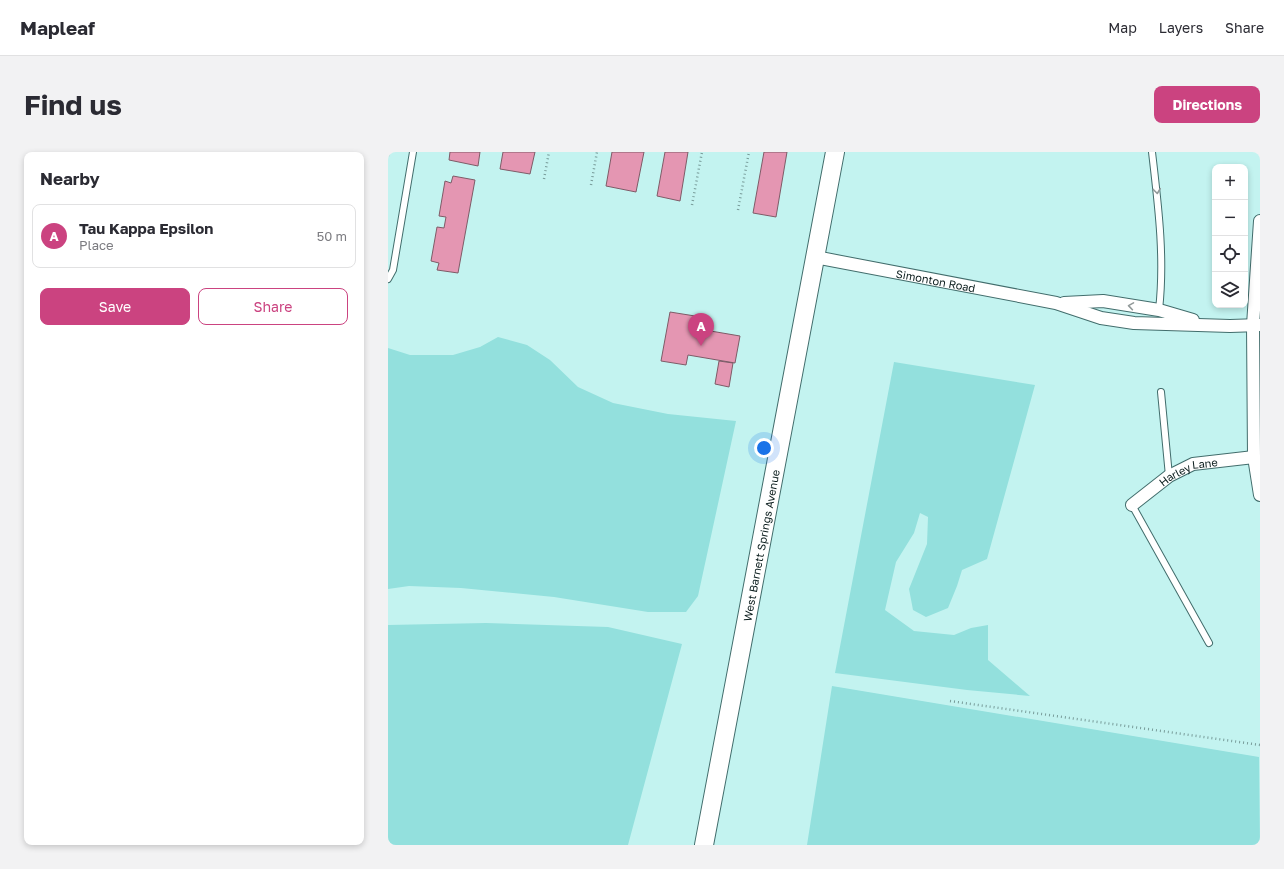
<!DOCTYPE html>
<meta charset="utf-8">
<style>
body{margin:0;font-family:"Golos Text",sans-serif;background:#f2f2f3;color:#2b2b33}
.controls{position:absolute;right:12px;top:12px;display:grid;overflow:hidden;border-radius:8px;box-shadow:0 2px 6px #0003}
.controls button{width:36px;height:36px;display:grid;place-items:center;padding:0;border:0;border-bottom:1px solid #e1e1e2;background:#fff;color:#2b2b33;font:20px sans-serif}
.you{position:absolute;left:376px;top:296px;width:14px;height:14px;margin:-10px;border:3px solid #fff;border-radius:50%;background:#1a73e8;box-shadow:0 0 0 6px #1a73e833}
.badge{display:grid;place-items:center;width:26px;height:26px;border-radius:50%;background:#cb4380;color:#fff;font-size:13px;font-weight:700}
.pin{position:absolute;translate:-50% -33px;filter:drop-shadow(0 1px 2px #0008)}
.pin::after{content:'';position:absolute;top:21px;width:14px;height:12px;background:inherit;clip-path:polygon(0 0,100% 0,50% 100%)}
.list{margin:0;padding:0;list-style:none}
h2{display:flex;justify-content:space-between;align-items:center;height:52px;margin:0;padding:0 16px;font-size:17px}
h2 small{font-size:13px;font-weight:400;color:#7c7c81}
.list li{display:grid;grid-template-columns:26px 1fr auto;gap:12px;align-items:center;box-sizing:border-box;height:64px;margin:0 8px 8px;padding:0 8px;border:1px solid #e1e1e2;border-radius:8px}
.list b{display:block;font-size:15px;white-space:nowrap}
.list p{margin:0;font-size:13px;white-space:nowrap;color:#7c7c81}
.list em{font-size:13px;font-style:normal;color:#7c7c81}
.actions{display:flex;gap:8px;padding:12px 16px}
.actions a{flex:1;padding:9px 0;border:1px solid #cb4380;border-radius:8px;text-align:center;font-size:14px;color:#cb4380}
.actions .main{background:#cb4380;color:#fff}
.icon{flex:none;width:22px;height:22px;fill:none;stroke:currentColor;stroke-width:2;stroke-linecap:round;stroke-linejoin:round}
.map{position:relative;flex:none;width:872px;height:693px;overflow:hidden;border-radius:8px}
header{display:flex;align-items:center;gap:24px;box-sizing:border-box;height:56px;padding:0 20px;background:#fff;border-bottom:1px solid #e1e1e2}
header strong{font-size:19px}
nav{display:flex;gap:22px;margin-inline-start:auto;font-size:14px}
.intro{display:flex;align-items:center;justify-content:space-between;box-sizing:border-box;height:96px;padding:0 24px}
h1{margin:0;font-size:28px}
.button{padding:10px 18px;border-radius:8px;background:#cb4380;color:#fff;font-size:14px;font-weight:700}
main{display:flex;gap:24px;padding:0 24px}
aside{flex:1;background:#fff;border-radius:8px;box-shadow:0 2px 6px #0003}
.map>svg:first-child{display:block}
</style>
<header>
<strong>Mapleaf</strong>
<nav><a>Map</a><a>Layers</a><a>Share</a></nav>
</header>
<div class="intro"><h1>Find us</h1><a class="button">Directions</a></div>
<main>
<aside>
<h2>Nearby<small></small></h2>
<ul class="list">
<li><span class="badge">A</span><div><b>Tau Kappa Epsilon</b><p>Place</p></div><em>50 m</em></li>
</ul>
<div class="actions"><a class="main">Save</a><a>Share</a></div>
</aside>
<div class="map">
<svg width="872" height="693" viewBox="0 0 872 693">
<rect width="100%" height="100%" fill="#c3f3f0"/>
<path fill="#93e0dd" d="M110 185 139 193 162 208 190 235 225 251 280 262 348 269 310 444 298 460H260L166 445 73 436 21 434 0 437V196L22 203H65L92 195Z
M506 210 647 233 599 407 574 418 569 434 560 456 538 465 525 458 521 437 539 392 540 365 532 361 526 381 508 410 497 458 526 479 566 483 583 476 600 473V508L642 544 579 538 447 521Z
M98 471 220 475 294 492 240 693H0V473Z
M444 534 871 605 872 693H419Z"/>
<path fill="#e496b2" stroke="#7e5b67" d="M62 0H92L90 14 61 8Z
M115 0H147L142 22 112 17Z
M224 0H256L248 40 218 34Z
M277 0H300L292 49 269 44Z
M376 0H399L388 65 365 61Z
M65 24 87 28 70 121 49 118 51 111 43 109 49 75 56 76 58 65 51 64 57 29 63 31Z
M282 160 307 164 305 176 352 184 347 211 300 203 298 213 273 209Z
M331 209 345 211 341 235 327 232Z"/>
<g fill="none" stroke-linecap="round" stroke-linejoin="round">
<g stroke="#426d6c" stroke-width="8">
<path id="lane" d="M764 0C770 52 777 105 771 158
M0 127 5 118 25 0
M773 240 781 324
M744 353 821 491"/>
</g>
<g stroke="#426d6c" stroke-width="14">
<g id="street">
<path d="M872 69 865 173 866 305 872 343"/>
<path id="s1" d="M427 105 668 151 713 166 746 171 842 174 872 173"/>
<path d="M676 151 715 149 771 158 805 168"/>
<path id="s2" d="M744 353 781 324 805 312 866 305"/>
</g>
</g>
<g stroke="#426d6c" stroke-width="20">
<g id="secondary">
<path id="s3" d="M316 693 447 0"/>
</g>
</g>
<path stroke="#789c9a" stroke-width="2.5" stroke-dasharray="1 3" stroke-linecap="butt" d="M0 4 1 0
M156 27 161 0
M203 33 209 0
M304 53 314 0
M350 58 361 0
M562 549 872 593"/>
<use href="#lane" stroke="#fff" stroke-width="6"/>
<use href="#street" stroke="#fff" stroke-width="12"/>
<use href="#secondary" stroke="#fff" stroke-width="18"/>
</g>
<defs><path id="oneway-chevron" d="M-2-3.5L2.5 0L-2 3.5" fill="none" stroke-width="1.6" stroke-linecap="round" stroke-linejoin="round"/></defs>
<g stroke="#919999">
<use href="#oneway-chevron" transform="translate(769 39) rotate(83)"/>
<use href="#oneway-chevron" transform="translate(743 154) rotate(-171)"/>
</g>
<g text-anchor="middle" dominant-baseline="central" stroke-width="3" stroke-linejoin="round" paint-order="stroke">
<g font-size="11" fill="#0b1d1d" stroke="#d8fefc">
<text stroke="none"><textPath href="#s1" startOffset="123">Simonton Road</textPath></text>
<text stroke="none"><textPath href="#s2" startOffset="67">Harley Lane</textPath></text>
<text stroke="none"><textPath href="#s3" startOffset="305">West Barnett Springs Avenue</textPath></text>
</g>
</g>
</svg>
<div class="controls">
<button>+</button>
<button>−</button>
<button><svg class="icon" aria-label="locate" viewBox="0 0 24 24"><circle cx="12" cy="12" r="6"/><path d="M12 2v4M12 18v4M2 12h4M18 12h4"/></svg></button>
<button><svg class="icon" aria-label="layers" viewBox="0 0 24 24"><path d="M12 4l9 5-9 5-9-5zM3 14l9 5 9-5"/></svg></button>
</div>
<div class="you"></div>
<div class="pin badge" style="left:313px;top:194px">A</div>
</div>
</main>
